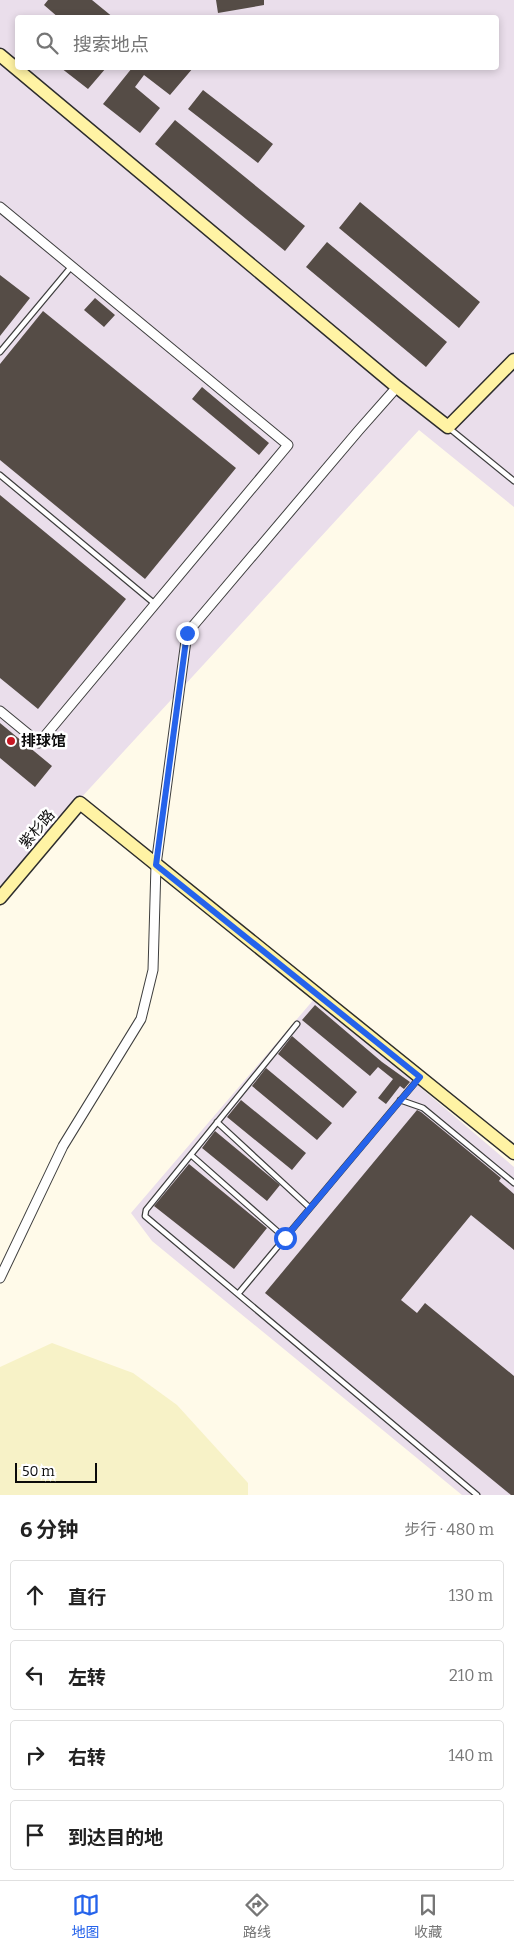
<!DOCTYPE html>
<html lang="zh">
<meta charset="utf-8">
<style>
body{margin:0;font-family:Bitter,"Noto Sans SC",serif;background:#f6f6f6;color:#222}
.scale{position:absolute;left:15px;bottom:12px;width:82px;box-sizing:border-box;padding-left:5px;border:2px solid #0b0b0b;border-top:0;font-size:14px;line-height:18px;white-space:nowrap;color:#0b0b0b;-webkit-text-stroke:4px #fff;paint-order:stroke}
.stop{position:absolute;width:15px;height:15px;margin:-11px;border:4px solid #2563eb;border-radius:50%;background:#fff}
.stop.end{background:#2563eb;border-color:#fff;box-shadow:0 1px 5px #0008}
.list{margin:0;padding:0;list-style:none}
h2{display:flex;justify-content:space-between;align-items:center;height:65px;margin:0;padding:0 20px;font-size:21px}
h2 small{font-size:16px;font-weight:400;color:#767676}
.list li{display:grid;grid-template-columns:32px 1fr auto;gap:15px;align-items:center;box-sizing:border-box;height:70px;margin:0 10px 10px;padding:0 10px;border:1px solid #e0e0e0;border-radius:5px}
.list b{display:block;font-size:19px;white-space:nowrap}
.list em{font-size:16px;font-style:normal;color:#767676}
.icon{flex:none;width:28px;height:28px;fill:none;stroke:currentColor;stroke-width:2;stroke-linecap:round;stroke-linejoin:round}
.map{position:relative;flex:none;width:514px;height:1495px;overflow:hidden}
.search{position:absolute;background:#fff;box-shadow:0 2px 8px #0003;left:15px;right:15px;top:15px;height:55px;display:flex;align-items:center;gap:12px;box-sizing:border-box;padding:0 18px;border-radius:5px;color:#767676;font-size:19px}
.sheet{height:385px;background:#fff}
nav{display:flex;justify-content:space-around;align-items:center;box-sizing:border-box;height:70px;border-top:1px solid #e0e0e0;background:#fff;font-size:14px;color:#767676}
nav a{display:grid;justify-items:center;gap:2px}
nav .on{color:#2563eb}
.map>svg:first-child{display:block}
</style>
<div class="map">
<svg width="514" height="1495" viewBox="0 0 514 1495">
<rect width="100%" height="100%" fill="#fffae9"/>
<path fill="#eadeeb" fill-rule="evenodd" d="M0 0H514V507L419 430 0 886ZM18 18H496V68H18Z
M315 998 514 1167V1495H462L152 1241 131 1213Z"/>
<path fill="#f7f2c7" d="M52 1343 133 1373 177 1405 248 1483V1495H0V1367Z"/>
<path fill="#554c46" d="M48 0H92L114 18H59L44 5Z
M216 0H264V5L218 13Z
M61 68H106L88 89Z
M132 68H193L170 95 144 75 135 87 160 108 140 133 103 104Z
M203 90 273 144 258 163 188 109Z
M175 120 305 226 285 251 155 144Z
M360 202 480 302 459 328 339 228Z
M327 242 447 342 426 367 306 267Z
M0 275 30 298 0 336Z
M95 298 115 315 104 327 84 310Z
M43 311 236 468 145 579 0 460V364Z
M202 387 269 443 259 455 192 399Z
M0 495 126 599 38 709 0 678Z
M0 723 52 766 35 787 0 758Z
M315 1005 382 1062 410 1082 404 1089 400 1086 386 1104 378 1098 393 1079 378 1067 370 1076 302 1020Z
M292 1036 357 1092 343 1108 278 1054Z
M266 1068 332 1123 317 1140 252 1086Z
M241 1100 306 1153 292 1170 227 1117Z
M417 1110 421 1112 501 1178 499 1181 514 1194V1250L471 1215 401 1300 417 1313 425 1303 514 1376V1495H511L265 1293Z
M215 1131 280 1185 267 1201 202 1148Z
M189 1164 267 1228 234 1269 154 1206Z"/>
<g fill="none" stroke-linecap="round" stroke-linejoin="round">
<g stroke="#3e3e3e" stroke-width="7">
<path id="lane" d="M0 352 71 267
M449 428 514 481
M0 475 155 604
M297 1024 146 1210 145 1216 477 1495
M400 1100 423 1108 514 1183
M217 1122 310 1208
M191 1155 285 1238
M238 1294 419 1078"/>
</g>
<g stroke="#3e3e3e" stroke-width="11">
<path id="street" d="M0 207 288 445 39 743 0 711
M0 1278 63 1146 141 1019 153 970 156 865 187 633 359 430 397 387"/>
</g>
<g stroke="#2d2d2d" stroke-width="15">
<path id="secondary" d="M0 55 397 387 448 427 514 360
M0 898 80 803 514 1153"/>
</g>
<use href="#lane" stroke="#fff" stroke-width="4.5"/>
<use href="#street" stroke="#fff" stroke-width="9"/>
<use href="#secondary" stroke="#fff3a4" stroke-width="12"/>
</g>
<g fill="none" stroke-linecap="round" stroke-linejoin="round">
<path stroke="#2563eb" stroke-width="6" d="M187 633 156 865 420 1077 285 1238"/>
</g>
<circle fill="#c61823" stroke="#fff" stroke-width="2" cx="11" cy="741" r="5"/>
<g text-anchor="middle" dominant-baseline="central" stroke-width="5" stroke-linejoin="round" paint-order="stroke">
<g font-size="15" font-weight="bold" fill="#0b0b0b" stroke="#fff" text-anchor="start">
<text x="21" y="741">排球馆</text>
</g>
<g font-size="15" fill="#0b0b0b" stroke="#fff">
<text transform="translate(37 829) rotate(-50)">紫杉路</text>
</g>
</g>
</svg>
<div class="scale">50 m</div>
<div class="stop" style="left:285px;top:1238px"></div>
<div class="stop end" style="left:187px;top:633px"></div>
<div class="search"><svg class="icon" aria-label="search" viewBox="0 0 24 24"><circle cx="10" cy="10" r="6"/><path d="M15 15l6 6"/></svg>搜索地点</div>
</div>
<section class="sheet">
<h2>6 分钟<small>步行 · 480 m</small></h2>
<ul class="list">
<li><svg class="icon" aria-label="ahead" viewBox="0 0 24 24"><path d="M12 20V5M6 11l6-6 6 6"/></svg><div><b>直行</b></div><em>130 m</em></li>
<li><svg class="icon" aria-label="left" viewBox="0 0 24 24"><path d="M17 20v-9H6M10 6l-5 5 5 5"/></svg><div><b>左转</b></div><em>210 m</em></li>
<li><svg class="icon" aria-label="right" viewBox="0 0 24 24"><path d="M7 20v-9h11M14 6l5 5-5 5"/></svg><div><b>右转</b></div><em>140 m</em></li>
<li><svg class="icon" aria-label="arrive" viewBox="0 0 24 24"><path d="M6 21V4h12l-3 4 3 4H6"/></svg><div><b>到达目的地</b></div></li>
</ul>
</section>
<nav>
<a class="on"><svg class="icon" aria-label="map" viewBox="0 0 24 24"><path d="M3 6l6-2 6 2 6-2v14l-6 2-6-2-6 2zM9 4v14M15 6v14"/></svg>地图</a>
<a><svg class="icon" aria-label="directions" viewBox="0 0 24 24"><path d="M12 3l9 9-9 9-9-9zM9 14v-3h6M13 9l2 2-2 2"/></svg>路线</a>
<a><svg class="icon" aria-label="saved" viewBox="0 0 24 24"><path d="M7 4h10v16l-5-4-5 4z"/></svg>收藏</a>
</nav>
